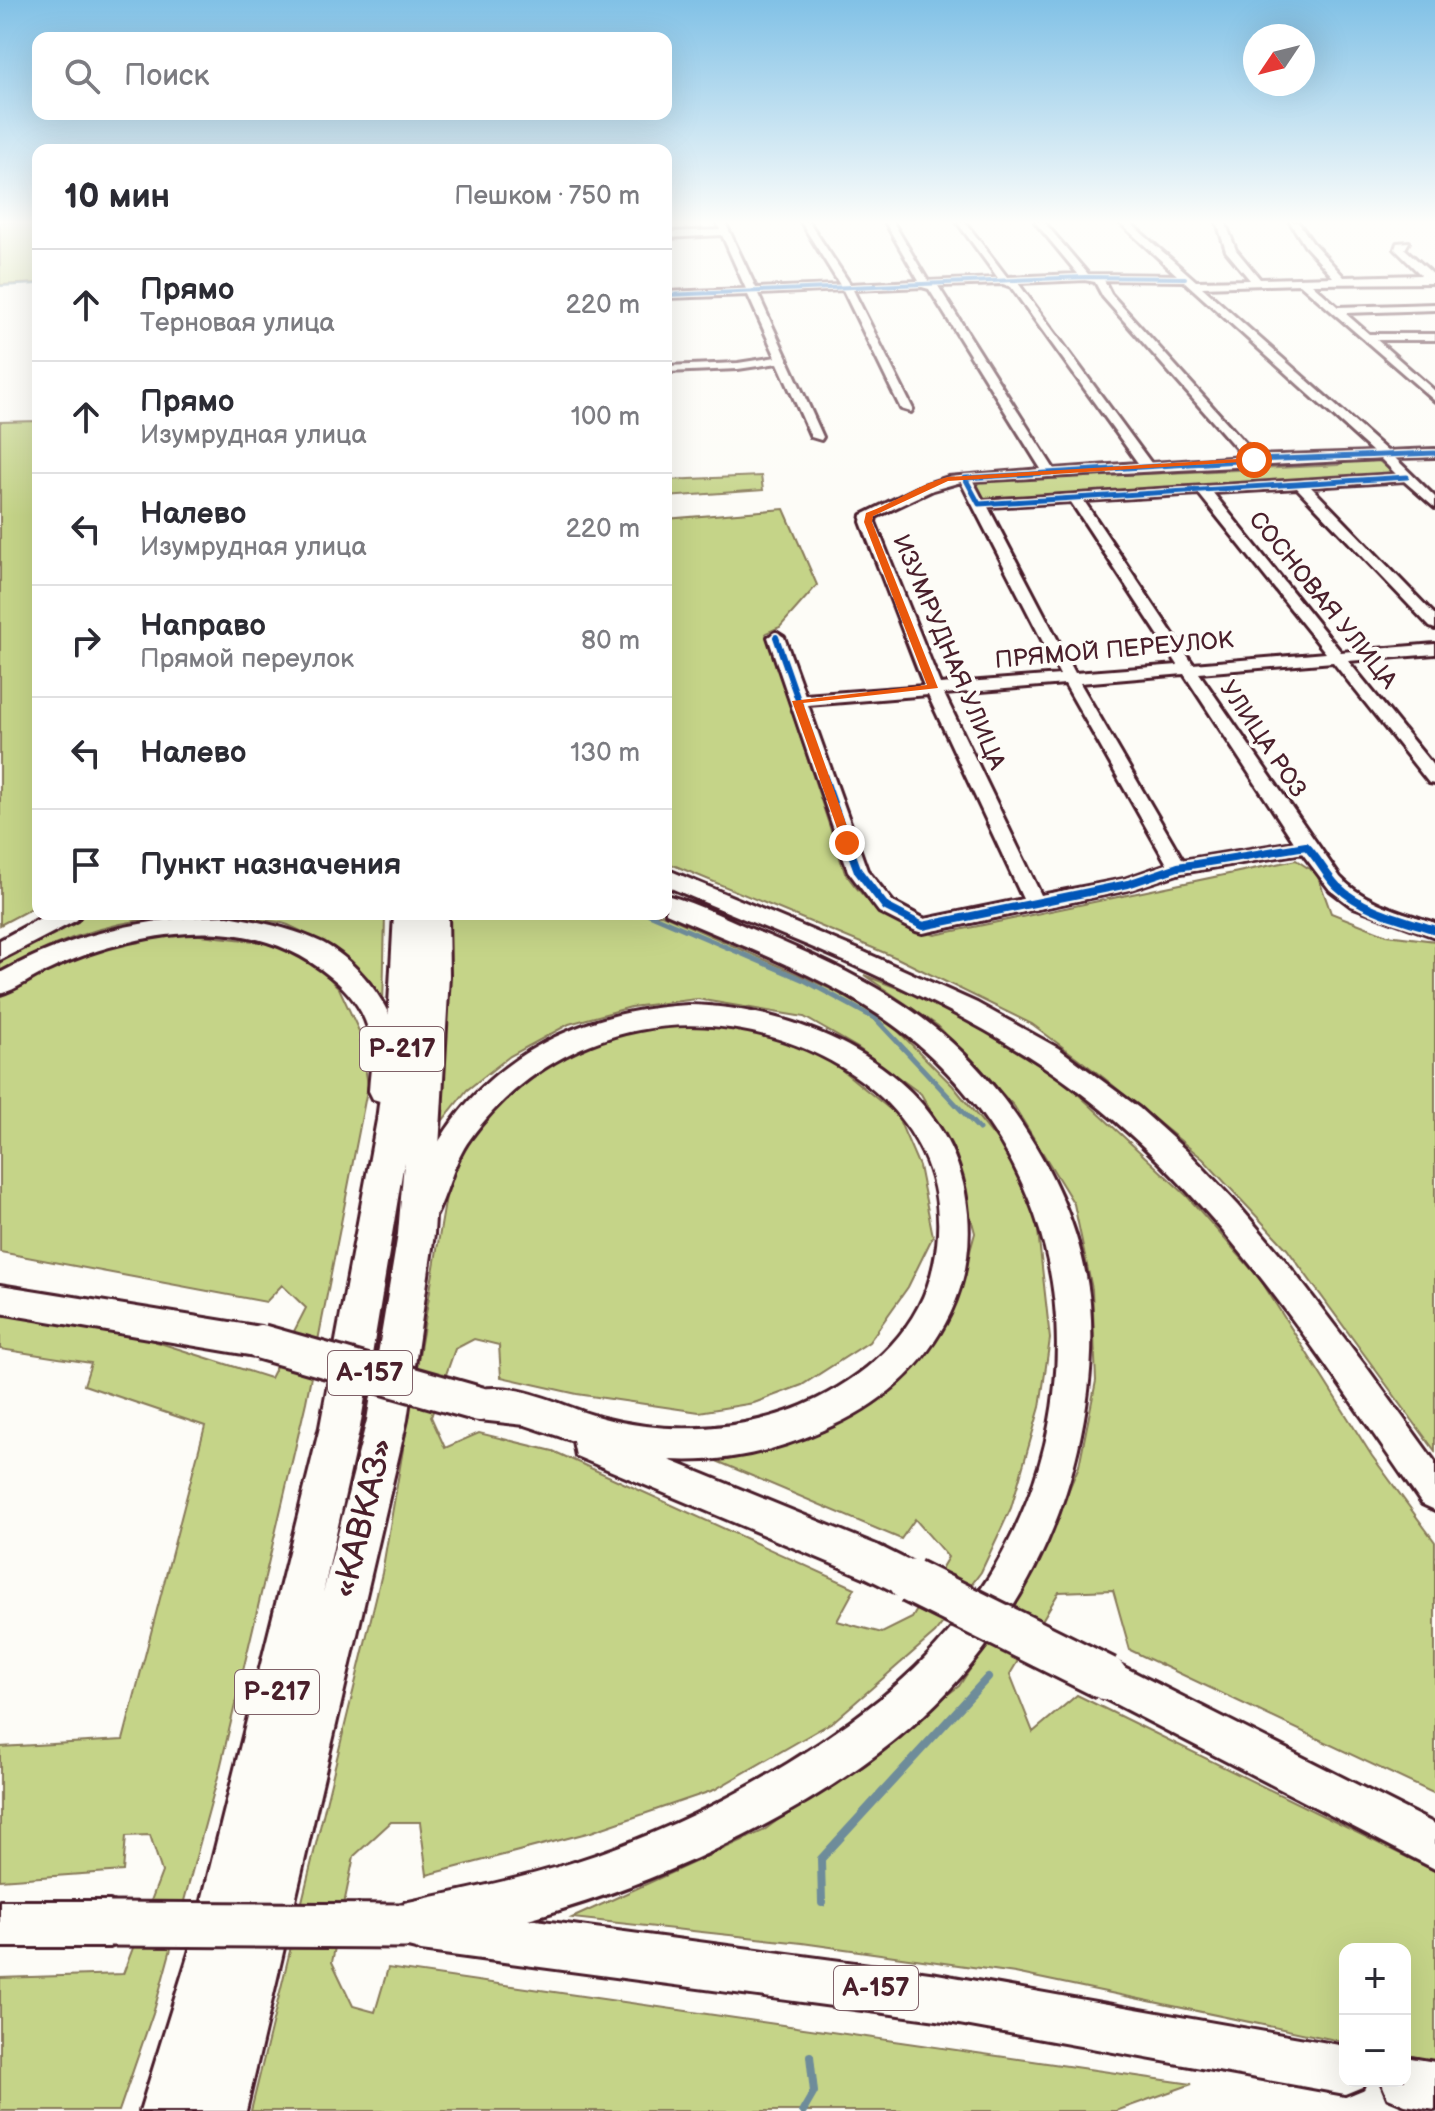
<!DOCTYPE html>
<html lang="ru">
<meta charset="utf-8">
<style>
body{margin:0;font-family:"Balsamiq Sans",sans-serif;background:#f7f7f7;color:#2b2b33}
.controls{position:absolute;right:24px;bottom:24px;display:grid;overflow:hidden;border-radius:16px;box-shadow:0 8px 32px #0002}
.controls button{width:72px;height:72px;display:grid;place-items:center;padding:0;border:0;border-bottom:2px solid #e1e1e2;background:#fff;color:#2b2b33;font:40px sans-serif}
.compass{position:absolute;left:1243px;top:24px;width:72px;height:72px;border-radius:50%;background:#fff;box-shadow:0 8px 32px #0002;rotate:235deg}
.stop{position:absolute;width:24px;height:24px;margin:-18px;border:6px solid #ea580c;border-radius:50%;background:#fff}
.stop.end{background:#ea580c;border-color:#fff;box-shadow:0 2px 8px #0008}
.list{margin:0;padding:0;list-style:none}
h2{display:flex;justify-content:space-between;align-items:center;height:104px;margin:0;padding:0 32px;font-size:34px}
h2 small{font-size:26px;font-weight:400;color:#7c7c81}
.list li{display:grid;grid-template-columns:52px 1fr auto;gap:24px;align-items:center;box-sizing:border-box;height:112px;padding:0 32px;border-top:2px solid #e1e1e2}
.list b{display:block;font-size:30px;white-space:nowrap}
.list p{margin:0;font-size:26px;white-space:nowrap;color:#7c7c81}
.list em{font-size:26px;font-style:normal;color:#7c7c81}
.icon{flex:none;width:44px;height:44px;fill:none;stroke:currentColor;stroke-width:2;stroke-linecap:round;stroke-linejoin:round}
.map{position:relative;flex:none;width:1435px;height:2111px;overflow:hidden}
.search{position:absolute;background:#fff;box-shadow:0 8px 32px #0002;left:32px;top:32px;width:640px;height:88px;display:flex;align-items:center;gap:20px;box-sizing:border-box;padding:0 28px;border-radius:16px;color:#7c7c81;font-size:30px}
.panel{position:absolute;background:#fff;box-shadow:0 8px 32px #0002;left:32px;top:144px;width:640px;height:776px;border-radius:16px}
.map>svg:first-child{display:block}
</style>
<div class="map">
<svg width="1435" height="2111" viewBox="0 0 1435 2111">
<rect width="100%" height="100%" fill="#fdfcf7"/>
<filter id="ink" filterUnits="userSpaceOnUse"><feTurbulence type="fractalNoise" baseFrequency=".0125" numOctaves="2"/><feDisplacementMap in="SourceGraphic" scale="16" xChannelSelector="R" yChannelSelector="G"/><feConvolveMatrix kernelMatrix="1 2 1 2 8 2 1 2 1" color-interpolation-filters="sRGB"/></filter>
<g filter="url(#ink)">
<path fill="#c5d488" stroke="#887a5a" stroke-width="2" d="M0 222H38V283L0 285Z
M38 421V905L0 925V422Z
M1346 460H1378L1396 476 983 500 973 482C1095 475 1216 472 1338 465Z
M761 476 763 490 666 497V480Z
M784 509 817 585 780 627 766 633 845 873C872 911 891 922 935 935L1296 860 1317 874 1331 913 1387 935 1435 941V1451L1287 1249 1203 1159 1104 1078 1032 1024 897 958 666 862V519Z
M75 914H385L383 1010C355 978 329 942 288 925 276 920 259 921 246 919 157 908 76 926 0 973V955Z
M442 914H662L833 990 890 1023 953 1086 1006 1151 1037 1222 1050 1339 1040 1407 1011 1508 981 1572 935 1633 834 1721 714 1790 591 1832 427 1875 420 1822H391L354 1856 332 1962 353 2006 375 2012 388 1968 1192 2084 1116 2111H251L382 1573 450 1173 475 1126 520 1075 632 1025 697 1019 762 1031 821 1053 897 1115 919 1166 933 1236 908 1287 869 1342 802 1385 754 1403 699 1412 577 1394 501 1377 499 1345 474 1339 455 1349 431 1417 445 1448 479 1433 553 1451 855 1588 837 1621 882 1633 912 1618 948 1557 915 1519 901 1539 700 1454 769 1451 840 1416 960 1288 975 1233 953 1150 921 1094 858 1048 804 1017 697 999 631 1007 569 1024 510 1056 467 1090 435 1130Z
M191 934 271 943 309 958 339 988 359 1031 368 1085 306 1402 219 1773 155 2007 119 2111H0V1978L123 1974 162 1872 150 1835 126 1836 123 1871 0 1880V1747L123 1740 205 1426 84 1385 91 1363 0 1349V1308L100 1324 270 1378 306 1308 282 1285 266 1302 0 1252V994C67 957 115 939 191 934Z
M864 975 946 1007 1064 1081 1187 1196 1260 1279 1372 1456 1435 1542V1794L1130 1650 1113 1590 1059 1592 1010 1674 1033 1732 1077 1695 1435 1871V2061L1405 2055V1949H1345V2042L1015 1973 802 1943 572 1918 763 1831 959 1686 1034 1571 1079 1466 1096 1381 1092 1289 1074 1204 1014 1106 938 1026Z"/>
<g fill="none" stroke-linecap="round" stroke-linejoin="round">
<path stroke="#6e8c9a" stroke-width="2" d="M0 286 38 284"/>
<path stroke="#6e8c9a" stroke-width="5" d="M649 914 806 981 876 1019 979 1129"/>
<path stroke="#6e8c9a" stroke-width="8" d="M822 1903 821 1859 988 1677
M803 2111 814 2092 810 2056"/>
<g stroke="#4a1f2b" stroke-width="6">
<path id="minor" d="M717 222H725L756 288 840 285 801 222H809L850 284 919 281 885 222H893L928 281 998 278 957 222H965L1007 277 1078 274 1035 222H1044L1088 274 1177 275 1119 222H1129L1196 281 1250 280 1226 251 1217 222H1225L1236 250 1260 279 1333 277 1305 246 1290 222H1298L1312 242 1344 277 1421 275 1395 249 1397 243 1409 242 1405 249 1435 276V283L1312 284 1338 307 1435 304V310L1345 313 1369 334H1435V340H1377L1435 391V401L1300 284 1202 287 1387 451 1435 449V457L1395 458 1435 497V508L1404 481 1311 487 1435 615V629L1430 627 1297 488 1213 493 1341 652 1435 644V654L1348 661 1435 768V784L1429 783 1333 662 1199 673 1340 877C1364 903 1402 912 1435 923V937L1351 906 1330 890 1302 853 1181 873 1128 890 923 933 916 931 879 912 848 871 768 637 776 632 784 637 805 695 924 686 861 522 862 515 923 485 948 477 1041 469 929 289 922 287 853 290 913 409 911 412 901 409 843 290 758 294 823 437 821 440 811 437 778 363 738 369 666 372V366L738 363 776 357 748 295 666 298V292L746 289 722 235 666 238V232L720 230ZM1085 280 1095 282 1103 297 1244 457 1151 463 1018 283ZM1104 280 1184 281 1373 452 1257 456 1111 294ZM1003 284 1011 287 1138 463 1054 469 938 286ZM1381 459 1396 474 983 500 973 481ZM961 482 972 504 1060 675 940 684 875 522 876 517 933 490ZM1199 494 1326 653 1193 664 1084 501ZM1071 502 1178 665 1075 673 988 507ZM1184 674 1294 842 1183 860 1080 683ZM1065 684 1167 864 1124 879 1041 895 944 694ZM928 695 1023 899 925 919 893 902 867 870 808 705Z"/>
</g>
<g stroke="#4a1f2b" stroke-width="6">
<path id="major" d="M666 869 864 952 977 1003 1058 1048 1139 1108 1190 1154 1238 1205 1283 1258 1367 1368 1435 1462V1510L1422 1504C1311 1345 1204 1172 1039 1063 925 988 791 940 666 886Z
M666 895C700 904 733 922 766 935 820 958 875 983 922 1018 1008 1082 1079 1195 1090 1303 1094 1352 1089 1400 1078 1448 1057 1540 1013 1621 949 1690 850 1797 667 1882 528 1919L937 1974 1345 2046V2081H1364L1362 2087 1345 2094 937 2020 421 1951C410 1946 400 1947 388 1942L381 1926 388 1910 404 1903C460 1891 517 1880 571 1863 682 1828 791 1770 881 1698 1082 1537 1126 1244 933 1058 859 987 758 953 666 913Z
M48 914H81L77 920 0 960V940Z
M228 916C261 922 292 928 323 943 370 968 423 1045 393 1099L383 1102 373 1099 369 1091C370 1073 374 1055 370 1036 365 1012 350 992 331 977 272 928 202 925 129 942 102 948 74 958 49 970 32 977 18 989 0 994V973C72 934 146 917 228 916Z
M688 1005C811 1007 958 1078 968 1214 971 1249 965 1282 950 1314 923 1370 879 1406 823 1430 774 1452 723 1463 669 1460L884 1548 890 1561 884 1574 871 1580 576 1456 573 1441 525 1425 479 1420 467 1415 462 1404 467 1393C511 1376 561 1407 603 1418 672 1436 753 1431 817 1399 873 1371 921 1327 934 1263 969 1098 780 1002 639 1030 571 1043 510 1083 470 1139 453 1162 449 1190 436 1215L425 1219 414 1215 410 1206C451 1078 557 1012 688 1005Z
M0 1285 261 1327 273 1332 278 1342 273 1352 261 1357 0 1313Z
M1106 1658 1435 1824V1869L1092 1692 1086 1678 1092 1664Z
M0 1901H110L126 1908 133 1924 126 1940 110 1947H0Z
M1405 2057 1435 2062V2110L1405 2105 1388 2098 1381 2081H1405Z"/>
</g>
<g stroke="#4a1f2b" stroke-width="6">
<path id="highway" d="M394 914H448L449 976 434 1234 407 1420 246 2111H140L189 1953 320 1427 377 1120 387 1041ZM404 1162 398 1234 367 1420 323 1593 360 1427Z"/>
</g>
<use href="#minor" fill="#fdfcf7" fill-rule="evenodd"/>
<use href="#major" fill="#fdfcf7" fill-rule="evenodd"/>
<use href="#highway" fill="#fdfcf7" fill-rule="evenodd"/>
<g stroke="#4a1f2b" stroke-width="40" stroke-linecap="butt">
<path id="major-bridge-far1" d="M261 1342 479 1404
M871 1561 915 1583"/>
</g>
<g stroke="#4a1f2b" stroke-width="49" stroke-linecap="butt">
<path id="major-bridge" d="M911 1581 1106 1678
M110 1924 404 1926"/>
</g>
<use href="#major-bridge-far1" stroke="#fdfcf7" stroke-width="34"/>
<use href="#major-bridge" stroke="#fdfcf7" stroke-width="43"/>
<g stroke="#fdfcf7" stroke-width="6">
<path id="cycleway-far3" d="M666 295 1085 277 1185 278"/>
</g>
<g stroke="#fdfcf7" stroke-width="8">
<path id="cycleway-far2" d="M1407 477 979 504 965 478 1254 460 1435 453"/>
</g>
<g stroke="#fdfcf7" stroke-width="10">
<path id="cycleway-far1" d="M776 637 847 840"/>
</g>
<g stroke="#fdfcf7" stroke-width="13">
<path id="cycleway" d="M846 838 858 871 886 907 923 926 1128 884 1178 867 1306 846C1318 858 1325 874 1337 886 1363 911 1402 919 1435 930"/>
</g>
<use href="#cycleway-far3" stroke="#0057b8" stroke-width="4"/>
<use href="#cycleway-far2" stroke="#0057b8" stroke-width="5"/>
<use href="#cycleway-far1" stroke="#0057b8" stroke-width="6"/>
<use href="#cycleway" stroke="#0057b8" stroke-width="8"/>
</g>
</g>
<linearGradient id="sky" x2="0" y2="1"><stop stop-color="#81c1e6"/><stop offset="0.43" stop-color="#fefefb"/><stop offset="1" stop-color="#fefefb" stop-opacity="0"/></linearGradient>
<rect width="1435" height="517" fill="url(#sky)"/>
<path fill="#ea580c" d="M1254 458 1257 461 948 481 873 516 872 522 938 688 803 703 853 843 843 845 792 701 927 685 864 522 866 513C895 503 919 484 948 477Z"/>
<g text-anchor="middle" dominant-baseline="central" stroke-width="8" stroke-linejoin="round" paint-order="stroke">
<g font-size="24" fill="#4a1f2b" stroke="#fdfcf7">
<text transform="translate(1323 600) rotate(51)">СОСНОВАЯ УЛИЦА</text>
<text transform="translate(1114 650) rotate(-5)">ПРЯМОЙ ПЕРЕУЛОК</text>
<text transform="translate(949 652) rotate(67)">ИЗУМРУДНАЯ УЛИЦА</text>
<text transform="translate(1263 739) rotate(56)">УЛИЦА РОЗ</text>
</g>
<g fill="#fdfcf7" stroke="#806168" stroke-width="2">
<rect x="360" y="1027" width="84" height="44" rx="6"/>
<rect x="328" y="1351" width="84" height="44" rx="6"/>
<rect x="235" y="1670" width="84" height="44" rx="6"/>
<rect x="834" y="1966" width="84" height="44" rx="6"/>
</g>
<g font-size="26" font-weight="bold" fill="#4a1f2b">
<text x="402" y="1049">Р-217</text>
<text x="370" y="1373">А-157</text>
<text x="277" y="1692">Р-217</text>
<text x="876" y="1988">А-157</text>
</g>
<g font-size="34" fill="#4a1f2b" stroke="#fdfcf7">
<text transform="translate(363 1518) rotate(-76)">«КАВКАЗ»</text>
</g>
</g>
</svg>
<div class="controls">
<button>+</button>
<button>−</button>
</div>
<svg class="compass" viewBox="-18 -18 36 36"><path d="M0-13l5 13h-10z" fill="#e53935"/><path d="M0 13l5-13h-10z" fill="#7c7c81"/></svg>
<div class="stop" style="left:1254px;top:460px"></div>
<div class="stop end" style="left:847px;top:843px"></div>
<div class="search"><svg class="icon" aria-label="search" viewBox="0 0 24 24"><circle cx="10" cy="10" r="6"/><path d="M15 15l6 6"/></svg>Поиск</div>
<section class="panel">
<h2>10 мин<small>Пешком · 750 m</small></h2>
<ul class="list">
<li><svg class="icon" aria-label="ahead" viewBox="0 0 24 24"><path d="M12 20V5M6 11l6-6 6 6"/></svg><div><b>Прямо</b><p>Терновая улица</p></div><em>220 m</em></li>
<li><svg class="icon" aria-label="ahead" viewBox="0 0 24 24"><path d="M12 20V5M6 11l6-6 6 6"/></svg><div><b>Прямо</b><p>Изумрудная улица</p></div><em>100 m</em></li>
<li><svg class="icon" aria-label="left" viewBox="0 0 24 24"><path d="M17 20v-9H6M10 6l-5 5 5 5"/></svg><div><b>Налево</b><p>Изумрудная улица</p></div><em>220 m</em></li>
<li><svg class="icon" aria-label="right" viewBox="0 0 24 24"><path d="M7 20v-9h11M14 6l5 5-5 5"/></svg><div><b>Направо</b><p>Прямой переулок</p></div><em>80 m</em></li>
<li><svg class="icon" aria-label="left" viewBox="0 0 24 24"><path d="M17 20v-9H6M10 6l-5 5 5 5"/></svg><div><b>Налево</b></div><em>130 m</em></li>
<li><svg class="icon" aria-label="arrive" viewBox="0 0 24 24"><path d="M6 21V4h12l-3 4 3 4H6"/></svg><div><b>Пункт назначения</b></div></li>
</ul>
</section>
</div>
